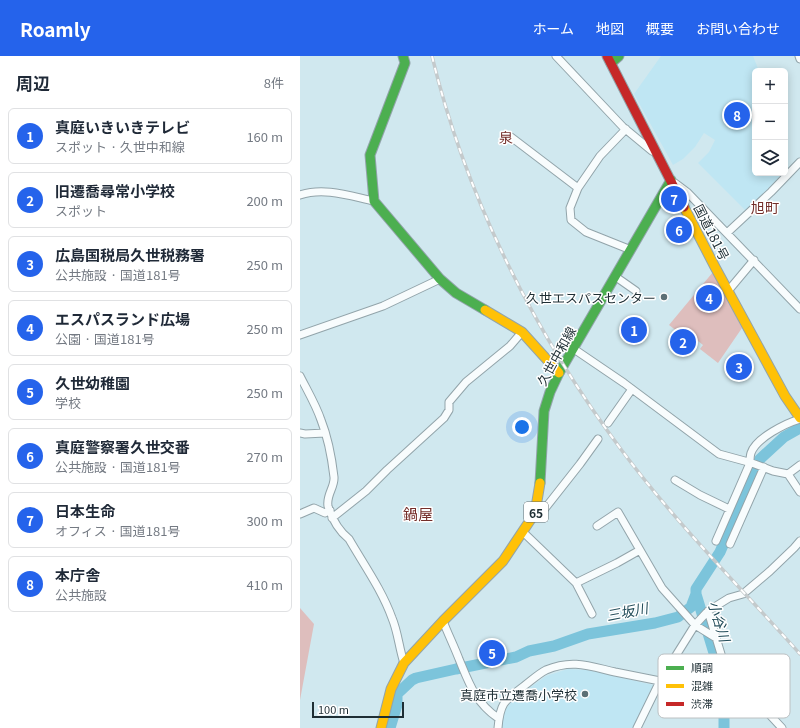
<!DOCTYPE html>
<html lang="ja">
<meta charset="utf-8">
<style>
body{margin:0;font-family:Georgia,"Noto Sans JP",serif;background:#f6f6f7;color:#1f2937}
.controls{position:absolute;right:12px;top:12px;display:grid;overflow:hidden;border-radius:6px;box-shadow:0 2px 10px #0003}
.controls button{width:36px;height:36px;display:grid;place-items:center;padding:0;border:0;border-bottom:1px solid #e0e1e3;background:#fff;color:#1f2937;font:20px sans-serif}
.scale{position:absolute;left:12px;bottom:10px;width:92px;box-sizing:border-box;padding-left:4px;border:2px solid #1e2e34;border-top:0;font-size:11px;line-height:14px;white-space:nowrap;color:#1e2e34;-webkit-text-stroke:3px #fff;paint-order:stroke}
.you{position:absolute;left:222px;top:371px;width:14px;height:14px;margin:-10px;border:3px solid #fff;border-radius:50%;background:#1a73e8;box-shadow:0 0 0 6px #1a73e833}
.badge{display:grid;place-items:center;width:26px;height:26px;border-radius:50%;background:#2563eb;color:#fff;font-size:13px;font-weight:700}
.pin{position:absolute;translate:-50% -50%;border:2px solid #fff;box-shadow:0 1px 4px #0006}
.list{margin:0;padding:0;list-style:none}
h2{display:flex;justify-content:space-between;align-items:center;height:52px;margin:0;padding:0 16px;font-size:17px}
h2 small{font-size:13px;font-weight:400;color:#747a83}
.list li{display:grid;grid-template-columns:26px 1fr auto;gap:12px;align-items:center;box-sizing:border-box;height:56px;margin:0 8px 8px;padding:0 8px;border:1px solid #e0e1e3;border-radius:6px}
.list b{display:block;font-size:15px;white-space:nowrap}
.list p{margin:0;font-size:13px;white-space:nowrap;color:#747a83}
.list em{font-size:13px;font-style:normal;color:#747a83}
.icon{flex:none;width:22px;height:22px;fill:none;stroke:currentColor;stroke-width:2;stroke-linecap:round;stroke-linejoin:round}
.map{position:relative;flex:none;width:500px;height:672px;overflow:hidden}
header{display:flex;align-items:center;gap:24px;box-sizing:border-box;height:56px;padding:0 20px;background:#2563eb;color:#fff}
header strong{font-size:19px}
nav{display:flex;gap:22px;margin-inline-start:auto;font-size:14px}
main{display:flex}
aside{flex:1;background:#fff}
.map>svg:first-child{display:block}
</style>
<header>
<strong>Roamly</strong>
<nav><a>ホーム</a><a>地図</a><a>概要</a><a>お問い合わせ</a></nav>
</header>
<main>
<aside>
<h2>周辺<small>8件</small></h2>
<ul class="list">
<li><span class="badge">1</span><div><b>真庭いきいきテレビ</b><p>スポット · 久世中和線</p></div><em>160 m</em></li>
<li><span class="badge">2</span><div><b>旧遷喬尋常小学校</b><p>スポット</p></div><em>200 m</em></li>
<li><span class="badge">3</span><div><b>広島国税局久世税務署</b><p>公共施設 · 国道181号</p></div><em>250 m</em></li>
<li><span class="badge">4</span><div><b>エスパスランド広場</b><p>公園 · 国道181号</p></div><em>250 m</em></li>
<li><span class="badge">5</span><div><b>久世幼稚園</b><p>学校</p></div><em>250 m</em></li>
<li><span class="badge">6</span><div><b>真庭警察署久世交番</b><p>公共施設 · 国道181号</p></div><em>270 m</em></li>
<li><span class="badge">7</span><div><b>日本生命</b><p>オフィス · 国道181号</p></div><em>300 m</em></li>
<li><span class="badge">8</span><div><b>本庁舎</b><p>公共施設</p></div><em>410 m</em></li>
</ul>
</aside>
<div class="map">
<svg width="500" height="672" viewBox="0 0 500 672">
<rect width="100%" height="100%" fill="#d0e8ef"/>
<path fill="#bfe6f3" d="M361 0H453L459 15H455V117H483L446 155 398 107 409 96 415 84 404 77 395 91 383 103 373 109 334 38Z
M268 613 288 614 353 629 354 631 339 659 333 672H200L202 658 213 644 246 620Z"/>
<path fill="#debebd" d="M413 216 442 272 418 307 400 293 403 289 382 272 378 276 369 269Z
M0 552 14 568 0 644Z"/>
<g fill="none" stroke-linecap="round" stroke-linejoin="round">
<path stroke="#7cc4db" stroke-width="11" d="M396 538 424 630V672
M90 672 97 649V638L112 624 116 622 156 613 216 601 229 595 254 590 288 578 355 567 378 561 391 551 396 538V533L420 496 460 403 484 381 500 372"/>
<g stroke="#92a4aa" stroke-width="9">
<path id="street" d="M256 0 323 71 352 95
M499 0 500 3
M326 73 300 100 278 132 270 152 271 164 286 176 331 194
M211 81 278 132
M375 127 387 136 500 253
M0 139C24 131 50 140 74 145
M427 177 471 136 500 106
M316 221 336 235
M428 235 454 204
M0 279 83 250 140 223
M274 293 324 327 419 398 452 407 473 415 488 418 500 436
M0 320C7 334 16 349 21 364 27 379 32 404 34 421 35 431 26 439 28 450 32 463 39 475 49 483 64 509 82 534 92 562 98 576 99 592 104 607
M308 367 332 333
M0 377 5 378 25 377
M488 418 500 409
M375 424 400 439 429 453
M235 457 243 455 280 408 298 383
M0 458 14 452 25 457 30 454
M32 462 66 435 87 414 144 362 149 354V346L166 326 210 290 222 276
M297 470 318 456 362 532 395 569 416 582
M223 476 276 527 292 558
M416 485 450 407C450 404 450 400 451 397 456 382 486 367 500 363
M430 488 464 411
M276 527 317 507 340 494
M408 555 424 608 443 630 482 672
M143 565C148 578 154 590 159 603 169 627 175 646 198 662
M198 672C200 647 204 645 224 630 231 625 238 618 246 614 272 603 289 610 315 616 330 619 345 622 360 625
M337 672 360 625 395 569 408 555 429 542 443 538 470 515 494 492 500 485"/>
</g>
<g stroke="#92a4aa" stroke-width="11">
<path id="fast" d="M103 0 105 7 70 99 74 145 140 223 156 237 185 254
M311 7 319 0
M240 427 244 355 250 336 259 317 371 124"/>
</g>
<g stroke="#92a4aa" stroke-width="11">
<path id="slow" d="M384 151 415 211 485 340 500 362
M185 254 222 276 259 317
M81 672 91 633 104 607 143 565 203 505 235 457 240 427"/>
</g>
<g stroke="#92a4aa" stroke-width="11">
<path id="jam" d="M307 0 384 151"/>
</g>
<use href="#street" stroke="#f8fcfd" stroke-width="7"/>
<use href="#fast" stroke="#4caf50" stroke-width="9"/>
<use href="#slow" stroke="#ffc107" stroke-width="9"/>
<use href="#jam" stroke="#c62828" stroke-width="9"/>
<g stroke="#c4cacc" stroke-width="3.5">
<path id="rail" d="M132 0C166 142 236 280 323 396 376 467 441 532 500 598"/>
</g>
<use href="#rail" stroke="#fff" stroke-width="2" stroke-dasharray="6" stroke-linecap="butt"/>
</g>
<g fill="#5c6f75" stroke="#fff" stroke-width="1.5">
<circle cx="364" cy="241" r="4"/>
<circle cx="285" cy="638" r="4"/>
</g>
<g text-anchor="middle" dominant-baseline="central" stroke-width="3" stroke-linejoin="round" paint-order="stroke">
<rect fill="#fff" stroke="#626d71" stroke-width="1" x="224" y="446" width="24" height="20" rx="3"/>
<g font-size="12" font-weight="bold" fill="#1e2e34">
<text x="236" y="456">65</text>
</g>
<g font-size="13" fill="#1e2e34" stroke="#fff">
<text transform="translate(412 176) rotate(63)">国道181号</text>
<text transform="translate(256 300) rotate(-61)">久世中和線</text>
</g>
<g font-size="13" fill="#1e2e34" stroke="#fff" text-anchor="end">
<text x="356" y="241">久世エスパスセンター</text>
<text x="277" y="638">真庭市立遷喬小学校</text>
</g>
<g font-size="14" fill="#742e2a" stroke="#fff">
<text x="206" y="81">泉</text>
<text x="465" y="151">旭町</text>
</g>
<g font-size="14" font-style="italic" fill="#234d5a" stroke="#fff">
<text transform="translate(327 555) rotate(-11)">三坂川</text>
<text transform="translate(420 565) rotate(73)">小谷川</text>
</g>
<g font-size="15" fill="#742e2a" stroke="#fff">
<text x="118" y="457">鍋屋</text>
</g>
</g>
<rect x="358" y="598" width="132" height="64" rx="6" fill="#fff" stroke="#bcc0c2" stroke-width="1"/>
<rect x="366" y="610" width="18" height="4" fill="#4caf50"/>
<rect x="366" y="628" width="18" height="4" fill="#ffc107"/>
<rect x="366" y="646" width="18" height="4" fill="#c62828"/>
<g font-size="11" fill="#1e2e34">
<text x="391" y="616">順調</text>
<text x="391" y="634">混雑</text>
<text x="391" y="652">渋滞</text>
</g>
</svg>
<div class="controls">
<button>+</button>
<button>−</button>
<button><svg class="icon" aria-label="layers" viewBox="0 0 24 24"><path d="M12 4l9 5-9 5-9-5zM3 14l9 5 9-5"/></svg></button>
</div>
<div class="scale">100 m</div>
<div class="you"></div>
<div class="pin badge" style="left:334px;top:274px">1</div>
<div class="pin badge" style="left:383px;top:286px">2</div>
<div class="pin badge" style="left:439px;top:311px">3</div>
<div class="pin badge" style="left:409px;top:242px">4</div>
<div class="pin badge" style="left:192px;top:597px">5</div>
<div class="pin badge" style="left:379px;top:174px">6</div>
<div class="pin badge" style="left:374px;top:143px">7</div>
<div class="pin badge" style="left:437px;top:59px">8</div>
</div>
</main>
